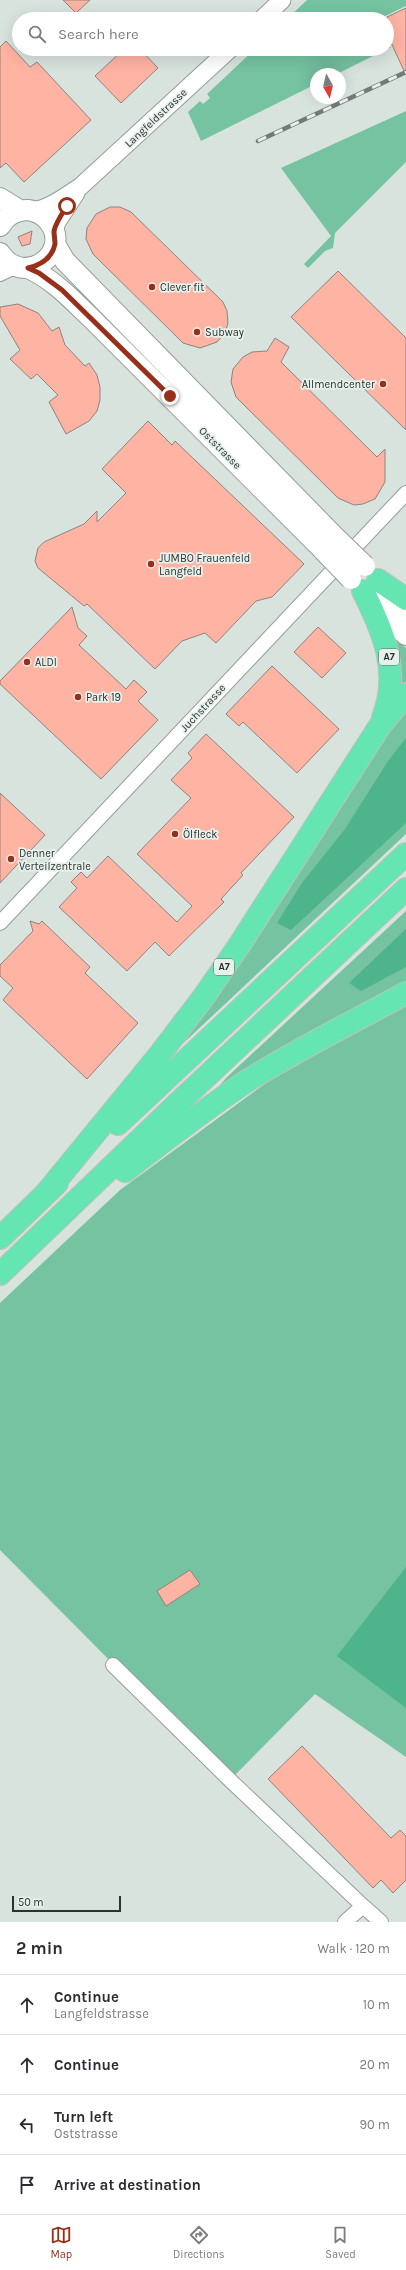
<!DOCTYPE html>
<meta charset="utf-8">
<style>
body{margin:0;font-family:Karla,sans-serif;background:#f7f7f7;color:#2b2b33}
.compass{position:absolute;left:310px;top:68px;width:36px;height:36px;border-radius:50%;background:#fff;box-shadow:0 4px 16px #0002;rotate:172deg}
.scale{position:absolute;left:12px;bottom:10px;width:109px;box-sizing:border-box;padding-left:4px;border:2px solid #2d312f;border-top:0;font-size:11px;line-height:14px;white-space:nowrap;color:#2d312f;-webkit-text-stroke:3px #e7f1ec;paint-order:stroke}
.stop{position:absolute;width:12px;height:12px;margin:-9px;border:3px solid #982f1b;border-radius:50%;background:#fff}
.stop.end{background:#982f1b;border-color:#fff;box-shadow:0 1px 4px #0008}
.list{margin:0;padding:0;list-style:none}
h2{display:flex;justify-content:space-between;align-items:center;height:52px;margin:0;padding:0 16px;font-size:17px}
h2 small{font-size:13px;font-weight:400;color:#7c7c81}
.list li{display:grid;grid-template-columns:26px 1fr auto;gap:12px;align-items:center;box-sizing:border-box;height:60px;padding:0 16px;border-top:1px solid #e1e1e2}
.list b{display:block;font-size:15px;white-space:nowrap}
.list p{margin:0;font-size:13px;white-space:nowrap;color:#7c7c81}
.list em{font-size:13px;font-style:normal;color:#7c7c81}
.icon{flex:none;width:22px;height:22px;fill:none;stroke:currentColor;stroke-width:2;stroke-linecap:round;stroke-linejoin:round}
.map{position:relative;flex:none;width:406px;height:1922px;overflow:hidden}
.search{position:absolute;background:#fff;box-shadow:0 4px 16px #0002;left:12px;right:12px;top:12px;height:44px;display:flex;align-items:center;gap:10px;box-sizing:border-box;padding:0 14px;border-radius:22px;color:#7c7c81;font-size:15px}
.sheet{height:292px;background:#fff}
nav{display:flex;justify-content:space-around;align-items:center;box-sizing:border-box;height:56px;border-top:1px solid #e1e1e2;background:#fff;font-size:11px;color:#7c7c81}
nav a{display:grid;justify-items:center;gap:2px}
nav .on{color:#982f1b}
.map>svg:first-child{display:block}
</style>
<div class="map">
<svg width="406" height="1922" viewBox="0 0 406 1922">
<rect width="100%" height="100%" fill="#d9e3de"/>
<path fill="#75c3a1" d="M307 0H406V6L379 19H287Z
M387 38 391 47 337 74H316V84L201 141 188 112 200 101 203 104 210 98 207 94 255 49H387Z
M406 111V162L335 233 333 248 325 251 308 268 304 264 331 236 281 168Z
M394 638 406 648V686L401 690Z
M406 705V834L175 1051Z
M406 911V984L212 1094 227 1077Z
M406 1005V1757L315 1694 235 1775 135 1686 0 1550V1303L120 1190 285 1069Z"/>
<path fill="#4db48c" d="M406 738V823L291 930 277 923 302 883 345 829 388 761Z
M406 929V967L361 991 349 983Z
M406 1567V1708L337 1656Z"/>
<path fill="#feb3a3" stroke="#8d8380" d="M63 0H90L76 13Z
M406 8V75L387 34V17Z
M6 41 30 67 37 62 91 120 24 182 6 163 0 168V47Z
M124 49H140L158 68 121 103 95 76Z
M110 207H120L131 212 223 302 227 311 228 323 225 333 217 342 200 348 183 343 93 254 86 239 87 228 96 214Z
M32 231 30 244 22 246 18 237Z
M338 271 406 338V430L291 317Z
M18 304 38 313 52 331 59 327 65 345 85 366 89 363 97 375 100 387V400L97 411 89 421 66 434 49 402 58 395 37 374 31 379 10 359 20 350 0 316V307Z
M275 338 289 347 281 362 377 457 385 449V482L375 499 363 504 354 505 338 498 236 397 231 382 233 369 243 357 252 352 267 351Z
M148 421 172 445 175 441 304 564 272 597 256 601 216 643 205 633 182 641 155 669 87 604 84 606 38 568 35 561 38 548 44 542 84 524 97 511V522L126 493 102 469Z
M72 607 78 628 87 636 79 645 126 689 134 680 147 692 138 701 158 720 101 779 0 684V681Z
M318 627 346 653 322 678 294 652Z
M272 666 339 729 297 773 243 722 239 726 226 714Z
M206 734 294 817 241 873 243 875 221 899 224 902 169 956 155 942 127 971 59 907 77 888 71 882 81 872 87 878 108 856 177 922 192 906 137 854 191 798 171 780 192 758 188 753Z
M0 793 45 835 0 883Z
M30 921 39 924 42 921 90 967 85 973 138 1023 87 1079 3 1000 13 988 0 976V965L33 931Z
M190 1570 200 1584 166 1606 157 1591Z
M302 1746 391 1838 400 1830 406 1836V1880L393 1893 381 1880 373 1888 268 1779Z"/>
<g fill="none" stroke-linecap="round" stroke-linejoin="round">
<g stroke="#949e99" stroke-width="16">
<path id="minor" d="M0 274 16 266
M0 923 406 493
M113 1665 232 1782 363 1906
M345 1922 363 1906 381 1922"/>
</g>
<g stroke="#949e99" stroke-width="19">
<path id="tertiary" d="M262 19 282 0
M34 211C52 207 66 196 81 186L230 49
M54 232 57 222 76 193"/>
</g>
<g stroke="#949e99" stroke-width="22">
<path id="secondary" d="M0 198 21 211
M0 226C6 216 16 210 28 210 36 211 44 215 49 222 73 252 24 289 0 253
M55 244 65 261 336 538
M28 268C53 279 71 299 90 317L323 550
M384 587 406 613
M367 595 406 635"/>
</g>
<g stroke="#c0c1c1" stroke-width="24">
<path id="motorway" d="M378 580 406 599
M363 591C383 631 401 672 383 717
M118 1124 406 854
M125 1171C165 1140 205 1109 247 1081 298 1049 353 1022 406 993
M47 1192 160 1054 205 995 240 944 379 727 406 694
M0 1238 57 1183
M0 1274 176 1105 406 889"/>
</g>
<use href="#minor" stroke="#fff" stroke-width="14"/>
<use href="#tertiary" stroke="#fff" stroke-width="17"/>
<use href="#secondary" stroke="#fff" stroke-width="20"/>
<use href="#motorway" stroke="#64e5b2" stroke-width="22"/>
<g stroke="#737976" stroke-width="4.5">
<path id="rail" d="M258 141 406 72"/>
</g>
<use href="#rail" stroke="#e7f1ec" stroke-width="3" stroke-dasharray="9" stroke-linecap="butt"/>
<g stroke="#949e99" stroke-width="22" stroke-linecap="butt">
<path id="secondary-bridge" d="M336 538 365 566
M323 550 351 579"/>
</g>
<use href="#secondary-bridge" stroke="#fff" stroke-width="20"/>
</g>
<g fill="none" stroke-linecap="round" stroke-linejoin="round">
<path stroke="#982f1b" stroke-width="5" d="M67 206C62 214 56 222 54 231 54 235 55 240 55 244 52 258 41 265 28 268L39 273 62 290 170 396"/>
</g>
<g fill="#982f1b" stroke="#e7f1ec" stroke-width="1.5">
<circle cx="152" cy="287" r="4"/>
<circle cx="197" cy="332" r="4"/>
<circle cx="383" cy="384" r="4"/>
<circle cx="151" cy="564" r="4"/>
<circle cx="27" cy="662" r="4"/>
<circle cx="78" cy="697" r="4"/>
<circle cx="175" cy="834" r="4"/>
<circle cx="11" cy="859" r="4"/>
</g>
<g text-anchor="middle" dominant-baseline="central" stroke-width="3.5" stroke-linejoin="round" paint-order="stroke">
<g fill="#e7f1ec" stroke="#656b68" stroke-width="1">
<rect x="379" y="649" width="20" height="16" rx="3"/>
<rect x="214" y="959" width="20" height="16" rx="3"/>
</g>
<g font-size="10" font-weight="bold" fill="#2d312f">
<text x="389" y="657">A7</text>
<text x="224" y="967">A7</text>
</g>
<g font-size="11" fill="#2d312f" stroke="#e7f1ec">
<text transform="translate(156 118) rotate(-43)">Langfeldstrasse</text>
<text transform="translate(220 448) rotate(45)">Oststrasse</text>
<text transform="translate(203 708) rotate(-47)">Juchstrasse</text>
</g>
<g font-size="11" fill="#2d312f" stroke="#e7f1ec" text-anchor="start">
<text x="160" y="287">Clever fit</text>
<text x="205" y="332">Subway</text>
<text x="375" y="384" text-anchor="end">Allmendcenter</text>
<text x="159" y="558">JUMBO Frauenfeld<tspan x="159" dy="13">Langfeld</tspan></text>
<text x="35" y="662">ALDI</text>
<text x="86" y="697">Park 19</text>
<text x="183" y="834">Ölfleck</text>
<text x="19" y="853">Denner<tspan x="19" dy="13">Verteilzentrale</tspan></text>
</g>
</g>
</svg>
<svg class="compass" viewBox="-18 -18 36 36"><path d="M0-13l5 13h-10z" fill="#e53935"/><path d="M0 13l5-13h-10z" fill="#7c7c81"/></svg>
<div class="scale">50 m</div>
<div class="stop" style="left:67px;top:206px"></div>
<div class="stop end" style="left:170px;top:396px"></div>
<div class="search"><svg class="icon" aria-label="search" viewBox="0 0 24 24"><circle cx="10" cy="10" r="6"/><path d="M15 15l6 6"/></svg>Search here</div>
</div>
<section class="sheet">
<h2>2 min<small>Walk · 120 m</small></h2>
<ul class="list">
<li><svg class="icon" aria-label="ahead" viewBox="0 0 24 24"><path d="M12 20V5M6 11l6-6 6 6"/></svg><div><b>Continue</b><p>Langfeldstrasse</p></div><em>10 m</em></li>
<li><svg class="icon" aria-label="ahead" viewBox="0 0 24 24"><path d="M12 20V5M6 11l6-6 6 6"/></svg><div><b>Continue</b></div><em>20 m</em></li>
<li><svg class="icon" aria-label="left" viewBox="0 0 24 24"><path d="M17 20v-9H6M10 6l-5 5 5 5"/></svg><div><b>Turn left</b><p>Oststrasse</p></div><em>90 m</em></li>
<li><svg class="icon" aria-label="arrive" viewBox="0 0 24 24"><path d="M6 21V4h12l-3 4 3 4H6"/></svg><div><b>Arrive at destination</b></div></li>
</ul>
</section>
<nav>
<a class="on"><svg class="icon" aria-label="map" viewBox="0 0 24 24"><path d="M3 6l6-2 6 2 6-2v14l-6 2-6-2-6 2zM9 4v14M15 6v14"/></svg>Map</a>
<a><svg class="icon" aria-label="directions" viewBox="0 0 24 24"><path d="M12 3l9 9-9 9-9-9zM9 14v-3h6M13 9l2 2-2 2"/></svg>Directions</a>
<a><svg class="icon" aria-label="saved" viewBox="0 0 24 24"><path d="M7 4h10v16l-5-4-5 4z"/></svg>Saved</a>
</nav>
